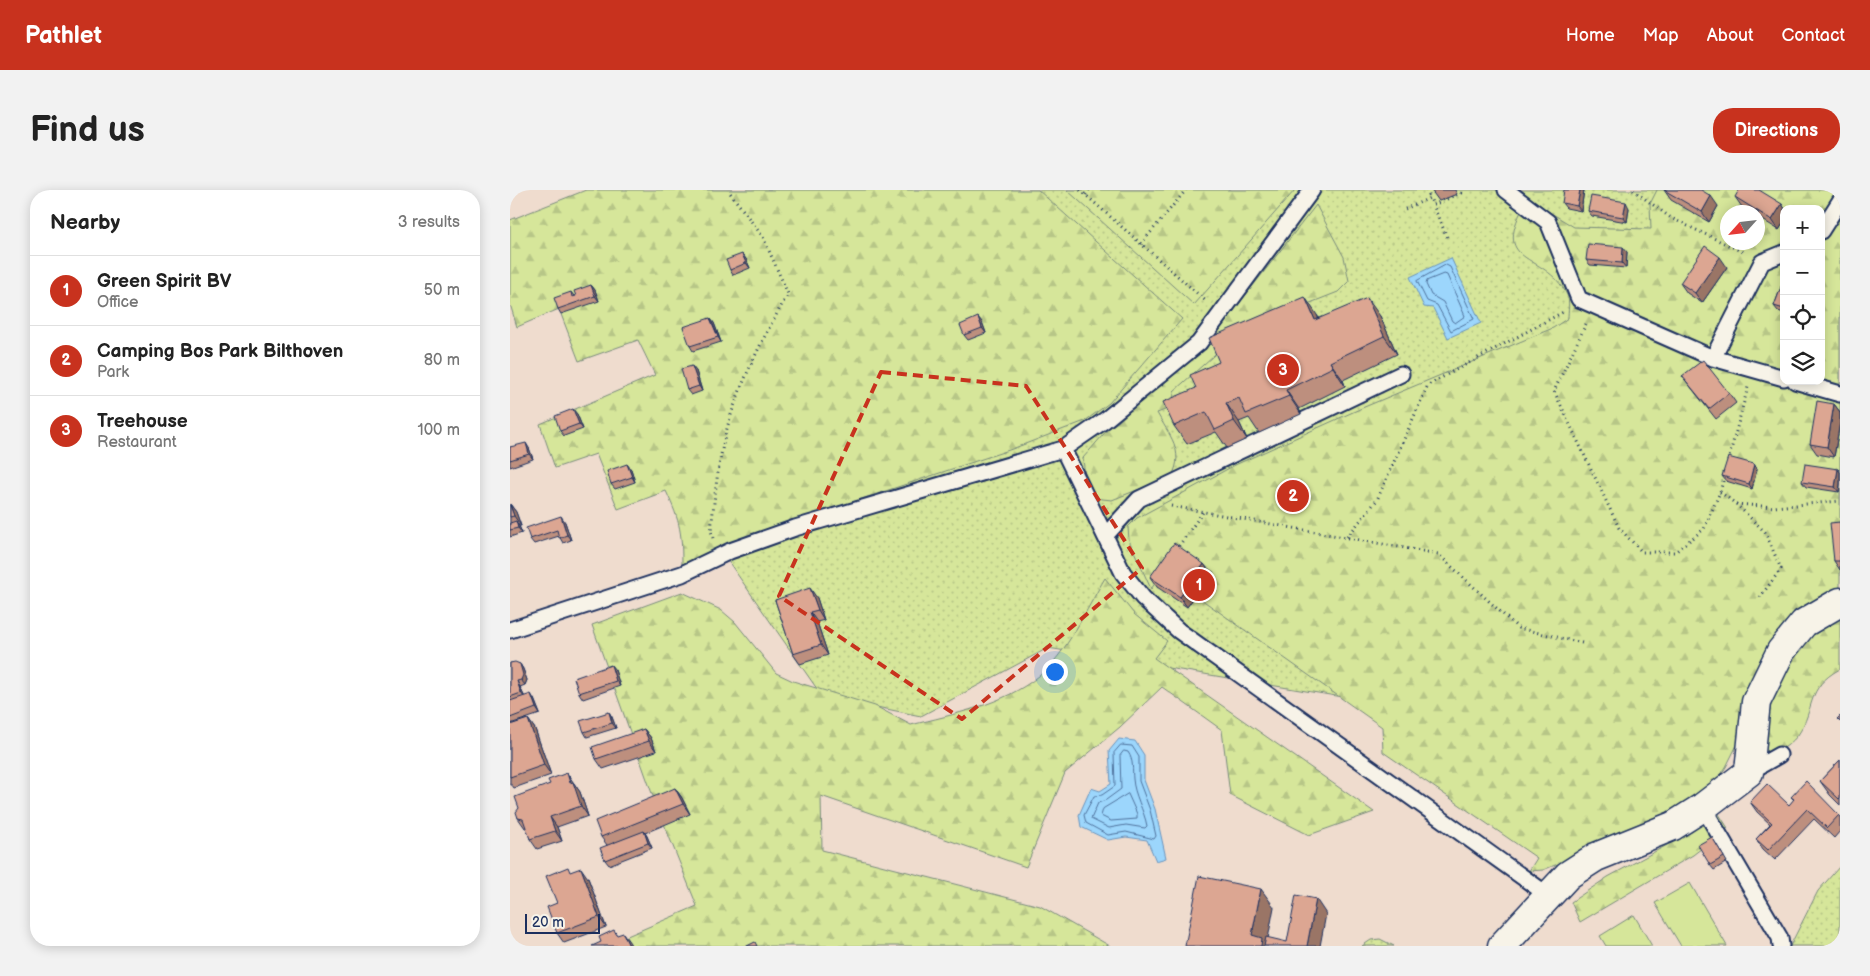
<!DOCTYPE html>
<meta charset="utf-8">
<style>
body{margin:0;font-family:"Balsamiq Sans",sans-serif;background:#f2f2f2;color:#222}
.controls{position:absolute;right:15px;top:15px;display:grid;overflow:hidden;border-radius:10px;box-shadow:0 2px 12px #0003}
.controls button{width:45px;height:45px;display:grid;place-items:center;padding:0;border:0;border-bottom:1px solid #e0e0e0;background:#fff;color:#222;font:25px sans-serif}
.compass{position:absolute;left:1210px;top:15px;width:45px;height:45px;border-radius:50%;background:#fff;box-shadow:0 2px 12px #0003;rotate:243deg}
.scale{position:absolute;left:15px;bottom:12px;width:75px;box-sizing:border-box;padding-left:5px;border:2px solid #1b2f5e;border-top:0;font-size:14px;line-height:18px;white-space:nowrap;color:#1b2f5e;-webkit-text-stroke:4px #f7f3e8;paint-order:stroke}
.you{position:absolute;left:544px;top:481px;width:18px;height:18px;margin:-12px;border:4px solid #fff;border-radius:50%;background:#1a73e8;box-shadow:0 0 0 8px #1a73e833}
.badge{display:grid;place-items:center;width:32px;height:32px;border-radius:50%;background:#c8321e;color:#fff;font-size:16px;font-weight:700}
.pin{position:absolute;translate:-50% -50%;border:2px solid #fff;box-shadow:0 1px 5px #0006}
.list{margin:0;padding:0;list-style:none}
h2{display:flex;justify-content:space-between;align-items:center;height:65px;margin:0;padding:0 20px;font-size:21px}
h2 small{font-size:16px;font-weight:400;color:#767676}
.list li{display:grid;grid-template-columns:32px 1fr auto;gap:15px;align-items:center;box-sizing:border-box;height:70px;padding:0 20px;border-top:1px solid #e0e0e0}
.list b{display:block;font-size:19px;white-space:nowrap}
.list p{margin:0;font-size:16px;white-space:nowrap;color:#767676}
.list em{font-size:16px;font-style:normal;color:#767676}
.icon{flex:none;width:28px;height:28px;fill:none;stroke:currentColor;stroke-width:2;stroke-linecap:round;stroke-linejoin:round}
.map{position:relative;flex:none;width:1330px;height:756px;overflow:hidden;border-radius:20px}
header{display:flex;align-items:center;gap:30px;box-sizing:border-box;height:70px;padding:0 25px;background:#c8321e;color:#fff}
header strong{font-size:24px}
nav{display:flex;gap:28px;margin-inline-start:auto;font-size:18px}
.intro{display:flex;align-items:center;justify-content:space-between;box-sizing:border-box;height:120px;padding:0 30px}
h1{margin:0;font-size:35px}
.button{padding:12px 22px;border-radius:20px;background:#c8321e;color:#fff;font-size:18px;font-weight:700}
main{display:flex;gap:30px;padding:0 30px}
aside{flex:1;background:#fff;border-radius:20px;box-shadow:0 2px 12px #0003}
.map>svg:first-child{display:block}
</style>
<header>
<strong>Pathlet</strong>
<nav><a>Home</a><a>Map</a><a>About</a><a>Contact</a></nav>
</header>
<div class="intro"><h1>Find us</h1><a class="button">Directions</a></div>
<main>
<aside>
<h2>Nearby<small>3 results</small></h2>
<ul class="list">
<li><span class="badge">1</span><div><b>Green Spirit BV</b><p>Office</p></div><em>50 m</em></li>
<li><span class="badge">2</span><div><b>Camping Bos Park Bilthoven</b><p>Park</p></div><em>80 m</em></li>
<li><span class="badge">3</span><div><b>Treehouse</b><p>Restaurant</p></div><em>100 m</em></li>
</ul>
</aside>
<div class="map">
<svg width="1330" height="756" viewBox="0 0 1330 756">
<defs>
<pattern id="grass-dots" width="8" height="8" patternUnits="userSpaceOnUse" patternTransform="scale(1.25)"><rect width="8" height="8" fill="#d6e69a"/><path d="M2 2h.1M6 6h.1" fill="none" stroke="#b7c687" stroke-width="1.8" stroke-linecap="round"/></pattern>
<pattern id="forest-firs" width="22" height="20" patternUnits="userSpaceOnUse" patternTransform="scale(1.25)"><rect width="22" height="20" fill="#d6e69a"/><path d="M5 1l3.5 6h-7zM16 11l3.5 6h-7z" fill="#b7c687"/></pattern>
</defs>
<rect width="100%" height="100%" fill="#efdcce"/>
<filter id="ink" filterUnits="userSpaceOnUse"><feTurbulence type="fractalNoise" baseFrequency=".02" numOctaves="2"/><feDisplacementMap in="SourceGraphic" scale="10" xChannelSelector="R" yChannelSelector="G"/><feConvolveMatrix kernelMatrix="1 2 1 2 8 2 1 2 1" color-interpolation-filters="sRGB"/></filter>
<g filter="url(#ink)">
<path fill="url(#grass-dots)" stroke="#788a7c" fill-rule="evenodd" d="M171 0H1330V386L880 515 538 458 411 526 312 506 218 371 253 241ZM1274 19H1311V191H1274ZM1218 22H1248V52H1218Z
M1330 676V756H1280L1308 701Z
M870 749 884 756H852L861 750Z"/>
<path fill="url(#forest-firs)" stroke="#788a7c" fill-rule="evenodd" d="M76 0H528L672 129 599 213 575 231 502 259 216 354 172 378C172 344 171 333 156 301L108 319 86 264 45 278 30 234 145 185 128 150 69 171 49 119 7 137 0 114V30Z
M557 0H785L684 115Z
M1147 0H1330V401L1280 430 1262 450 1251 474 1231 547 1216 577 1199 602 1170 624 1033 680 1019 681 1027 668 873 562 872 537 688 407 704 382 670 359 641 399 619 350 618 337 627 328 725 275 852 218 1043 138 1058 128C1058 121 1060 111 1057 105 1035 59 976 79 1018 9L1064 37 1141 39 1140 14ZM1274 19H1311V191H1274ZM1218 22H1248V52H1218Z
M806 15 834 67 839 91 828 102 795 115 713 157 664 201 663 217 647 223C659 245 675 261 662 286L602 310 583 308 576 298 573 268 599 238 608 232 636 206 696 156Z
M595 388 624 424 657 451 644 468 864 622 799 645 720 605 712 540 652 497 610 537 555 583 516 677 311 606 312 660 530 716 600 756H94L187 716 144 609 82 435 172 402 211 420 225 432 266 483 283 491 365 516 401 535C444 524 493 515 529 486 556 465 577 418 595 388Z
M1330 426V479C1295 498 1306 518 1288 545 1277 559 1259 567 1244 575L1251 561 1262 510 1276 475 1297 446Z
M1207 621 1218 638 1183 665 1070 732 1061 712 1098 687 1183 641Z"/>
<path fill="#d6e69a" stroke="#788a7c" d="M1180 693 1217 756H1171L1145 713Z
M1124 725 1142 756H1096L1090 746Z"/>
<path fill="#9cd6fc" stroke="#6893bd" d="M941 68 971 133 938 148 923 118 914 117 900 87Z
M609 549 625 551 634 565V590L645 619 656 668 646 671 637 650 616 647 598 650 571 637 569 625 581 598 590 601 601 594 599 561Z"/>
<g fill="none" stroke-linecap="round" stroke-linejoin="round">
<path stroke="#4f729d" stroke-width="1" d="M936 75 940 77 964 129 941 141 927 115 917 111 907 91Z
M934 84 937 85 955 126 945 133 942 131 933 112 921 105 916 94 917 91Z
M611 555 622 556 629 567V591L640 620 646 646 644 649 616 642 598 645 576 633 574 625 584 606 592 605 605 596 604 563Z
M614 561 618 562C624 571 622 579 623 589 624 605 634 620 637 636L635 638 616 635 599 638 581 629 588 613 596 610 611 599 610 566Z
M618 604 627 624V629L601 631 591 626 593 619Z"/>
<g stroke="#1b2f5e" stroke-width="19">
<path id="lane" d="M996 0 1038 32 1069 109 1203 168 1274 188
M1311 41 1330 11
M1203 168 1252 72 1274 63
M1285 191 1330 204
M553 259 613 383 633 408 669 441 1039 706
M595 346 629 309 891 184
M0 440 172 384 220 361 285 338 553 259 595 230 689 153 802 0
M1239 582 1269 565
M1193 617 1270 748 1271 756"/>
</g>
<g stroke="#1b2f5e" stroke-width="31">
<path id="street" d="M992 756 1058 685 1086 667 1163 636 1193 617 1239 582 1246 512 1271 461 1294 433 1330 412"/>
</g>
<path stroke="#1b2f5e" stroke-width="3" stroke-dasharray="1 4" stroke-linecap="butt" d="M570 0 697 112
M917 0 920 8
M1123 0 1161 28 1235 63
M576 5 579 0
M895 19 920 8 923 15
M937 47 923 15 951 3 949 0
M631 54 676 0
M1076 134 1044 201 1109 338 1132 362H1165L1194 339 1210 302 1215 284
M1218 271 1238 197
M1210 302 1226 314 1264 317 1330 311
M1226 314 1255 342 1271 379 1250 407
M661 316 928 364 1008 438 1072 453
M837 347 867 310 918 195 1055 121
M203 348 201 341C205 302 209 262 221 225 235 183 256 142 278 104L253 47 218 0
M666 360 693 322"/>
<use href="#lane" stroke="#f7f3e8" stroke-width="15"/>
<use href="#street" stroke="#f7f3e8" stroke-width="28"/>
</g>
<path fill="#bd8f7e" stroke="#1b2f5e" d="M921 0H945L947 4 929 11Z
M1074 0 1071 21 1056 18 1052 13Z
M1154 0 1208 16 1199 32 1161 10Z
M1225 7 1272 14 1275 19H1274V32L1269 40 1248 27V22H1241L1232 17Z
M1119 18 1117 32 1082 26 1078 21Z
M1117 62 1116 78 1080 75 1076 70Z
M232 64 236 69 240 78 223 85 220 80Z
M1217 77 1192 113 1177 103 1170 93Z
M1274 89V123L1268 121 1264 116Z
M81 95 85 100 89 111 51 124 48 119 61 102 64 106H66Z
M807 125 809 128 870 126 887 164 833 190 835 196 789 219 791 224 749 243 739 228 729 232 737 249 717 258 706 242 677 254 664 236 686 198 709 172Z
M200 128 204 133 211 152 183 161 180 156Z
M472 132 476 143 458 150 454 145Z
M186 181 192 201 181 205 177 200Z
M1172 186 1219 203 1226 213 1206 229Z
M1324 214 1330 222V232L1324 267 1307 264 1300 254Z
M67 224 73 239 54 246 50 241Z
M0 257 19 258 23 269 0 277Z
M1244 274 1247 279 1242 299 1216 291 1212 286Z
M121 279 125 292 105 299 101 294Z
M1328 279 1330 282V294L1329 302 1296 297 1292 292Z
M0 314 6 322 11 336H9L12 343 0 347Z
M55 332 61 350 53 353 49 346 24 354 20 349Z
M1330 332V380L1324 371Z
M694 374 701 384 677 417 647 397 640 387Z
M307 408 314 430 307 432 318 465 290 474 283 464 265 410Z
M0 473 10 474 13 479 17 490 15 495 10 497 14 506 24 509 30 524 0 534Z
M105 480 110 496 73 509 69 503Z
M99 522 102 527 106 538 77 547 74 542Z
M18 529 25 539 41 585 4 598 2 595H0V535Z
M134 539 141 548 146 561 93 579 86 569Z
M1330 570V615L1320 605 1310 591Z
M63 592 70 602 78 626 47 637 52 651 27 659 20 649 17 638H15L8 628 9 618Z
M165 598 172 608 180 624 135 643 137 646 142 658 99 675 95 670 97 655 91 647Z
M1281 607 1329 625 1330 628V641L1324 648 1304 629 1265 670 1253 659 1246 649 1260 634 1247 622 1240 612 1279 615 1284 610Z
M1202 647 1217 672 1204 680 1200 675Z
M61 682 78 688 96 737 54 753 47 743V713Z"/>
<path fill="#9a7466" stroke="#1b2f5e" d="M1070 0H1074L1071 21 1067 16Z
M1201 6 1208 16 1199 32 1192 22Z
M1116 12 1119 18 1117 32 1113 27Z
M1272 14 1275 19H1274V32L1269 40 1262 30Z
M1113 57 1117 62 1116 78 1112 73Z
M232 64 236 69 240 78 236 73Z
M1210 67 1217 77 1192 113 1185 103Z
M81 95 85 100 89 111 85 106Z
M795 107 807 125 817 148 805 130Z
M857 108 870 126 887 164 874 146Z
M468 127 472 132 476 143 472 138Z
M200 128 204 133 211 152 208 147Z
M820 172 833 190 835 196 823 177Z
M182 176 186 181 192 201 189 196Z
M776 200 789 219 791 224 779 206Z
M716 213 729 232 737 249 724 231Z
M1324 214 1330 222V232L1324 267 1317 257Z
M63 219 67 224 73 239 69 234Z
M16 253 19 258 23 269 19 264Z
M117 274 121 279 125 292 122 287Z
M1244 274 1247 279 1242 299 1239 294Z
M1328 279 1330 282V294L1329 302 1325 297Z
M0 314 6 322 11 336 4 326Z
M51 326 55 332 61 350 57 345Z
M6 331 9 336 12 343 8 338Z
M694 374 701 384 677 417 670 407Z
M300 398 307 408 314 430 308 420Z
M300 422 307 432 318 465 311 455Z
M10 474 13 479 17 490 15 495 11 490Z
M101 475 105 480 110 496 106 491Z
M7 491 10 497 15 508 11 503Z
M21 504 24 509 30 524 26 518Z
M99 522 102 527 106 538 102 533Z
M18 529 25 539 41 585 34 575Z
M134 539 141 548 146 561 139 551Z
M57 583 70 602 78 626 71 616Z
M165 598 172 608 180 624 173 614Z
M40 627 47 637 52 651 45 641Z
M134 641 137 646 142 658 138 653Z
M71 678 78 688 96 737 89 727Z
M751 699 764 717 757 754 758 756H749L742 745Z
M806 709 816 724 810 756H797Z
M113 743 120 753 121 756H119Z"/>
<path fill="#dca692" stroke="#1b2f5e" d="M1054 0H1070L1067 16 1052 13Z
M1154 0H1191L1201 6 1192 22Z
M1229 0H1249L1272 14 1262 30 1225 7Z
M1081 6 1116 12 1113 27 1078 21Z
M1078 54 1113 57 1112 73 1076 70Z
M1195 56 1210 67 1185 103 1170 93Z
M232 64 236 73 220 80 216 70Z
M1274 89V119L1264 116Z
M81 95 85 106 48 119 44 108 61 102 62 107 66 106 64 101Z
M795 107 805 130 857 108 874 146 820 172 823 177 776 200 779 206 736 224 729 208 716 213 724 231 705 240 696 222 664 236 653 212 686 198 680 185 709 172 699 148Z
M468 127 472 138 454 145 450 135Z
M200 128 208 147 180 156 173 137Z
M1193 170 1219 203 1199 219 1172 186Z
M182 176 189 196 177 200 171 179Z
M1307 211 1324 214 1317 257 1300 254Z
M63 219 69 234 50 241 45 226Z
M16 253 19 264 0 270V257Z
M1218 267 1244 274 1239 294 1212 286Z
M117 274 122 287 101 294 97 281Z
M1295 274 1328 279 1325 297 1292 292Z
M0 315 4 326 0 327Z
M51 326 57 345 49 348 47 340 20 349 16 338Z
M6 331 8 338 0 340V333Z
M1330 332V371H1324L1320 333Z
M664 353 694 374 670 407 640 387Z
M300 398 308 420 300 422 311 455 283 464 265 410Z
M5 472 10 474 13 485 11 490 7 491 11 503 0 507V473Z
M101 475 106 491 69 503 64 488Z
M21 504 26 518 0 528V511Z
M99 522 102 533 74 542 70 531Z
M1330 526V532L1327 529Z
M18 529 34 575 0 587V535Z
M134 539 139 551 86 569 82 557Z
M1330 570V608L1329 609 1310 591Z
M57 583 60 593 63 592 71 616 40 627 45 641 20 649 13 629 8 628 6 622 9 618 5 607 40 594 38 590Z
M1296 591 1329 625 1317 638 1297 619 1258 660 1246 649 1262 633 1240 612 1257 594 1279 615 1284 609 1281 607Z
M165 598 173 614 91 647 85 631Z
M134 641 138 653 95 670 90 658Z
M1202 647 1214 667 1200 675 1188 655Z
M58 677 60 682 71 678 89 727 47 743 37 717 47 713 36 686Z
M689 686 751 699 742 745 752 748 751 756H675Z
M786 705 806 709 797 756H754L756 747 777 752Z
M104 740 107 745 113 743 119 756H82L91 752 89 747Z
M245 752 247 756H237Z"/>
</g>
<path fill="none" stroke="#c8321e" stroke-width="4" stroke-dasharray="10 6" stroke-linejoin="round" d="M371 182 516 196 632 378 452 529 269 406Z"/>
</svg>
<div class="controls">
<button>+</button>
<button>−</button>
<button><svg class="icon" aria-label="locate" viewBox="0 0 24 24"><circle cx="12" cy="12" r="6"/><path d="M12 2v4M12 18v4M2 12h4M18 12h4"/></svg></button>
<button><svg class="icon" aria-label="layers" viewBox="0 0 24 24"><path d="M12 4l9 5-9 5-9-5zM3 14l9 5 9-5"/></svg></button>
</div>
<svg class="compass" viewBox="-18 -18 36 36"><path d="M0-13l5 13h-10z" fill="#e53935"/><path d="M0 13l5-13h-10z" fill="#767676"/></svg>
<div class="scale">20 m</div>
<div class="you"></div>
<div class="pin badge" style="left:689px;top:395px">1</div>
<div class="pin badge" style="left:783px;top:306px">2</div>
<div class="pin badge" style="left:773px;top:180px">3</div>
</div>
</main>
